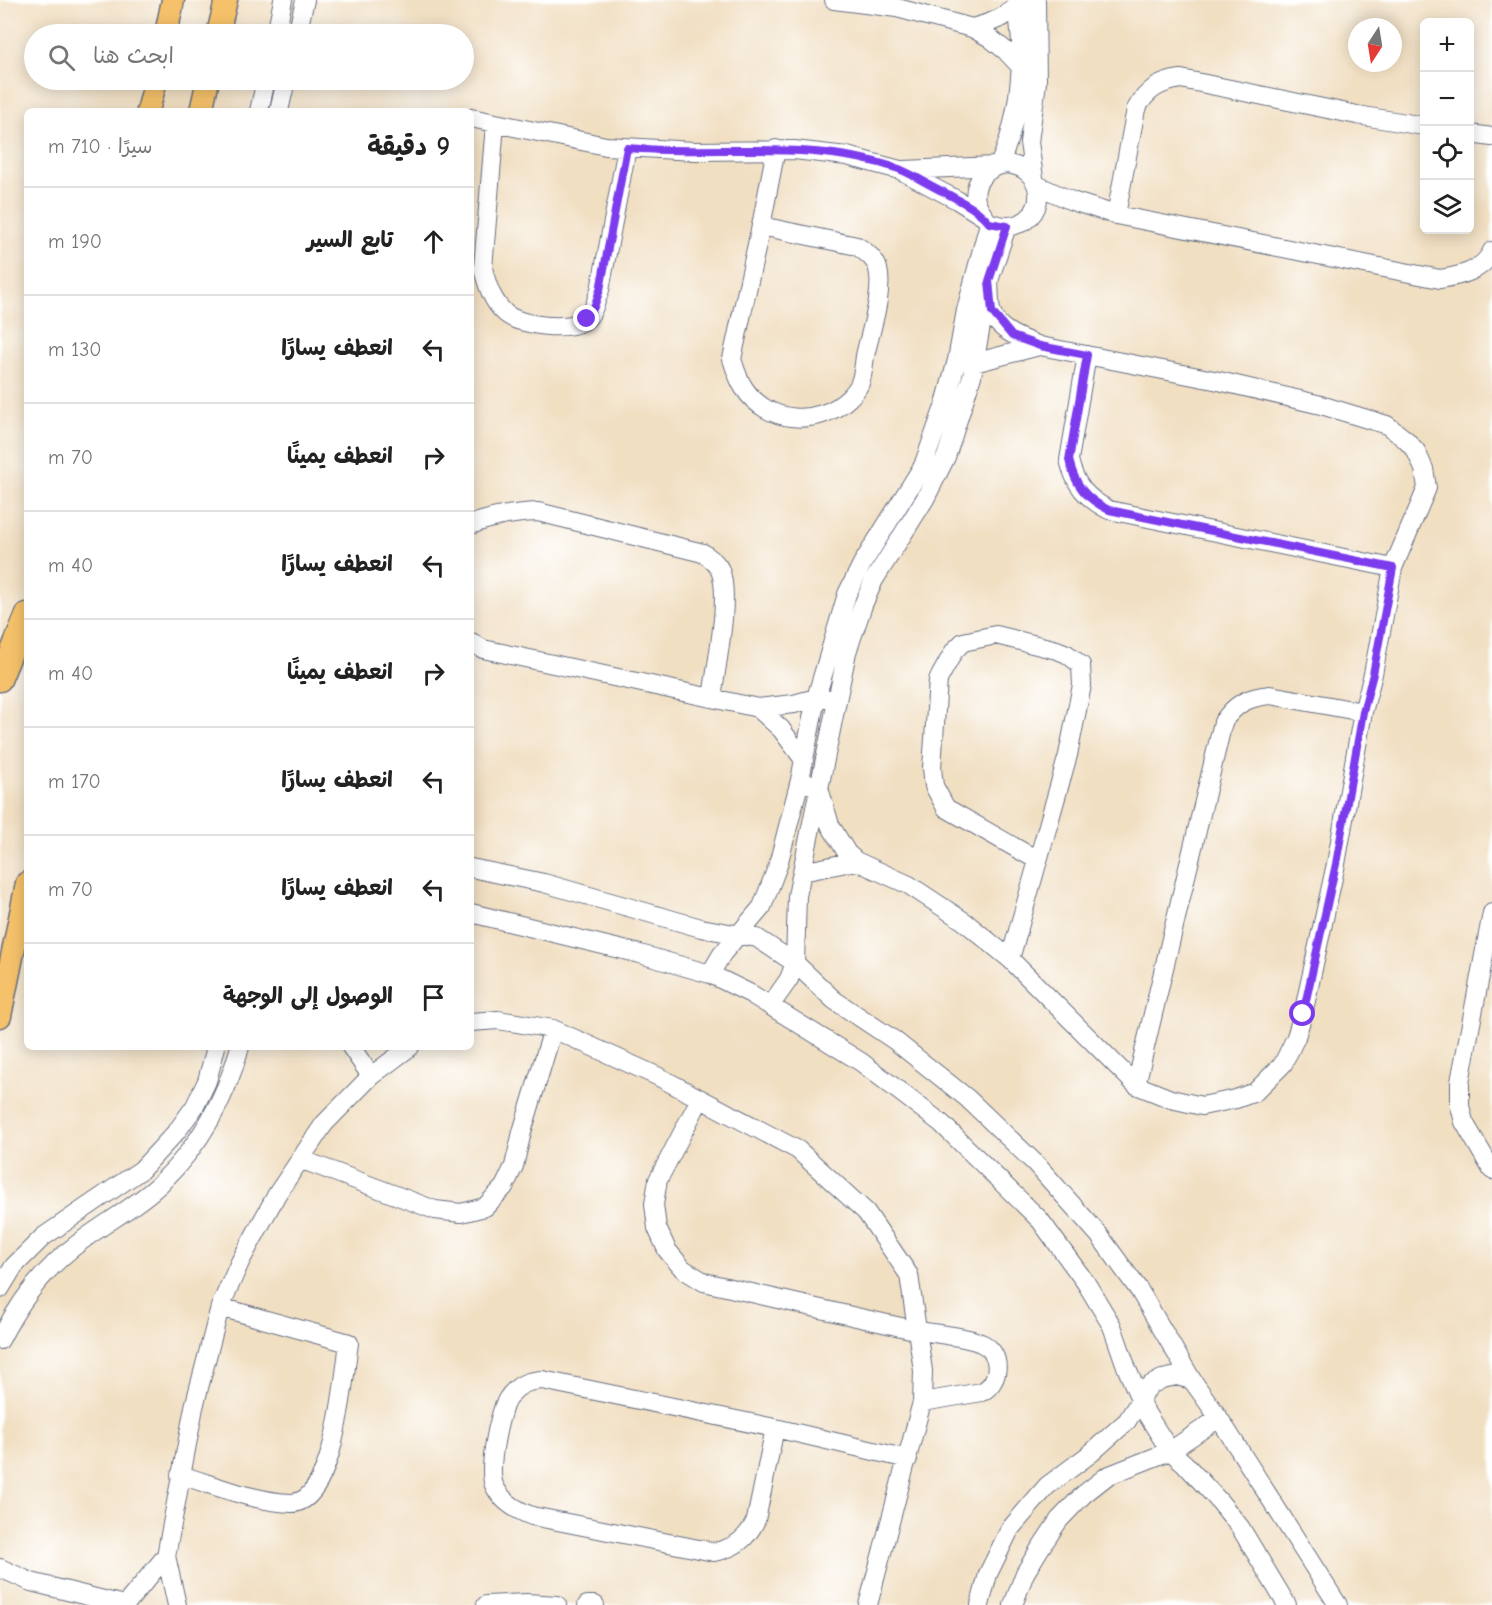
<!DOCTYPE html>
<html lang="ar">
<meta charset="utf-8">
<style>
body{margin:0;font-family:"Comic Neue","Playpen Sans Arabic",sans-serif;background:#f6f6f6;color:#222;direction:rtl}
.controls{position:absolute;right:18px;top:18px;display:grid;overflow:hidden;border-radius:9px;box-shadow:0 3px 15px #0003}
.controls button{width:54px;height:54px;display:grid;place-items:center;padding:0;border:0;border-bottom:2px solid #e0e0e0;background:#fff;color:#222;font:30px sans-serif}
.compass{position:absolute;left:1348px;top:18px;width:54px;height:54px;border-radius:50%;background:#fff;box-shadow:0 3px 15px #0003;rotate:192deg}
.stop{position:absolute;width:18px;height:18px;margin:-14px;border:4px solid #7c3aed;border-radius:50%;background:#fff}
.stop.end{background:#7c3aed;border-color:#fff;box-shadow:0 2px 6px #0008}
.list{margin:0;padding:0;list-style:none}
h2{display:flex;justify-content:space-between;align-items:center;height:78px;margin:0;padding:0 24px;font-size:26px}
h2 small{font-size:20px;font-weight:400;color:#767676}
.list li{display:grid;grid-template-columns:39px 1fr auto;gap:18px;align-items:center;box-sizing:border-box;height:108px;padding:0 24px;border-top:2px solid #e0e0e0}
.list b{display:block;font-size:22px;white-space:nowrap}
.list em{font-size:20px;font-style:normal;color:#767676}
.icon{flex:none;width:33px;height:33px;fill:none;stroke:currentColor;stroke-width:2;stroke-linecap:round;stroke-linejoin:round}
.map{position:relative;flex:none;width:1492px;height:1605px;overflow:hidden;direction:ltr}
.search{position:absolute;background:#fff;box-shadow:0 3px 15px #0003;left:24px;top:24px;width:450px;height:66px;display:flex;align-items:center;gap:15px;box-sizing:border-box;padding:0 21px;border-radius:33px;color:#767676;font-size:22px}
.panel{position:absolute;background:#fff;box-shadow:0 3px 15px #0003;left:24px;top:108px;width:450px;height:942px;border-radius:9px;direction:rtl}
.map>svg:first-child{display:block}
</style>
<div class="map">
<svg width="1492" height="1605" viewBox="0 0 1492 1605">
<rect width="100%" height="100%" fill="#fff"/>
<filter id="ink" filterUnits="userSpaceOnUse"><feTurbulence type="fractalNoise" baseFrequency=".0167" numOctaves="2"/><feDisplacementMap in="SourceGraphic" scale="12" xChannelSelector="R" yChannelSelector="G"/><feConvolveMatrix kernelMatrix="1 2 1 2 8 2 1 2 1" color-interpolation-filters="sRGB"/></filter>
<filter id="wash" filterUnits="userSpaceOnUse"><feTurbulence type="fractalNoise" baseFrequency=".008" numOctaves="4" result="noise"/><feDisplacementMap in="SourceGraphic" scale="24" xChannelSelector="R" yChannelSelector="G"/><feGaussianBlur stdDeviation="1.35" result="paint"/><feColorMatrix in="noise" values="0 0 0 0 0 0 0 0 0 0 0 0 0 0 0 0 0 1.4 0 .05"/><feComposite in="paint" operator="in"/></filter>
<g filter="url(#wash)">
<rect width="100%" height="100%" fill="#f1dfc2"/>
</g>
<g filter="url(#ink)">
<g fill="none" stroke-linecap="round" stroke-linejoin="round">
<g stroke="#666d81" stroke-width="20">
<path id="minor" d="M834 0 897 8 972 28 990 38 1006 51 1020 66
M972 28C983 25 995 22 1005 15 1012 10 1016 4 1026 3
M276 34 283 0
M297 34 305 0
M259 111 266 80
M279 111 286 80
M471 118 606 146 694 151 794 150 847 156 900 170 957 200 984 217
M495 124 483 268C487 285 492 301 505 313 519 326 571 332 586 319 594 313 596 299 600 290L627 148
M1470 134 1492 137
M1007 164C1049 168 1048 225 1007 226 1001 226 994 224 989 223 984 216 978 209 976 201 972 181 988 166 1007 164Z
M999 165C1016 128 1022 82 1021 42 1020 28 1018 14 1017 0
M904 170 995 166
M1034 178 1029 142 1037 82 1036 0
M1037 185 1072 201 1116 215 1440 279C1460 276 1483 271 1492 251
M1116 215 1136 109C1147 90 1159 82 1181 79L1357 115 1424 126
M761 226 857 246C865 251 876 260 878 269 884 293 870 332 865 356 864 364 863 375 860 383 858 388 853 394 849 398 819 427 767 424 744 388 738 379 735 369 732 359Z
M761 226 776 149
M1087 355 1069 460C1075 485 1086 498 1109 510L1393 568
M965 361 974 363 1039 346
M471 525C493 516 514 513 538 512L703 553C709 558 717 562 720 570 731 597 716 666 712 698
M471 642 483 649 758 708 794 704 816 698H826
M758 708 781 729 804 760
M800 780 819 788 830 825 847 853 856 861 909 885 965 922 1010 959 1136 1085 1171 1099 1202 1106 1236 1099 1255 1092 1283 1064 1296 1037 1303 1014 1336 864 1363 712 1373 674 1393 568 1427 488 1424 469 1416 451 1406 440 1387 425 1321 405 1219 381 1040 346C1022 339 996 331 991 310 989 301 990 290 989 281
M471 868 544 883 701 928 757 938 795 963 834 1000 894 1040 967 1098 1036 1164 1099 1235 1139 1290 1192 1380 1219 1418 1338 1605
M802 872 856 861
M471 913 640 954 710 974 751 994 861 1062 941 1123 1040 1220 1086 1283 1112 1326 1127 1369 1146 1413 1170 1451 1184 1463 1220 1502 1240 1527 1287 1605
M1492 913 1460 1082V1106L1464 1122 1492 1170
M1010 959 1068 755 1082 685 1081 665 1067 654 1057 650 996 635 963 642 954 651 938 680 932 768 934 786 946 808 1037 860
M710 974 722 954 762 907 778 865 800 780 816 698 847 594 862 564 923 466 945 404 957 360 966 310 989 223
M770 1006 789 979 795 963 797 896 847 652 863 605 874 580 925 499 946 457 972 376 989 281 1007 226
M471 1022 498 1020 553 1029 657 1076 798 1150 866 1212 909 1275 923 1371 922 1402 868 1605
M351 1047 371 1076
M1136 1085 1223 722C1235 704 1248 697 1270 695L1363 712
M700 1099 658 1180 654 1204 657 1228 667 1250 683 1269 704 1282C774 1298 845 1315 915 1330 933 1334 968 1336 983 1344 1003 1355 1000 1382 982 1392L922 1402
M300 1159 435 1210 461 1213 485 1207 504 1187 514 1166 522 1132 553 1029
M0 1289 14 1266 43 1237 141 1170 177 1131 195 1106 207 1081 216 1047
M0 1340C19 1302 46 1267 80 1242 106 1222 137 1206 161 1183 201 1144 225 1100 240 1047
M775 1428 756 1520C747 1539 735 1548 714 1552L532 1516C516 1510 501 1501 494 1485 488 1470 497 1428 502 1412 504 1403 509 1395 516 1389 524 1382 532 1381 542 1380L775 1428 908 1459
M180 1475C214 1485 256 1502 291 1503 335 1504 344 1375 349 1343L220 1307
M0 1568 31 1582 124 1605
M125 1605 166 1556
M177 1605 166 1556 194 1407 220 1307 240 1262 277 1194 324 1124 371 1076 410 1047
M486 1605 527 1603 557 1605
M587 1605H595
M980 1605 988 1574 1010 1529 1047 1486 1090 1454 1127 1421 1149 1386 1162 1379 1177 1376 1192 1380
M1013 1605 1025 1573 1039 1550 1059 1520 1084 1494 1107 1476 1170 1451 1219 1418"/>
</g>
<g stroke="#666d81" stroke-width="25">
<path id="major" d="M166 34 173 0
M218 34 226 0
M148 111 156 80
M201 111 208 80
M0 680 27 614
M0 1016 27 883"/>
</g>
<use href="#minor" stroke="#fff" stroke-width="18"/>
<use href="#major" stroke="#f5c16b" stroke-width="22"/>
</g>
</g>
<g fill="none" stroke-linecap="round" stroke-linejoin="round" filter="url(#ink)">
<path stroke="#7c3aed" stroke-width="8" d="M587 319 594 307 600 290 627 148C718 156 811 138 899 169 914 175 929 185 944 192 958 200 979 209 989 223L1007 226 989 281 992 312 1012 336 1040 346 1087 355 1069 460C1075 485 1086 499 1109 510L1393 568 1373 674 1363 712 1336 864 1303 1014"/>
</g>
</svg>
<div class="controls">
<button>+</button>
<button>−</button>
<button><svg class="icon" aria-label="locate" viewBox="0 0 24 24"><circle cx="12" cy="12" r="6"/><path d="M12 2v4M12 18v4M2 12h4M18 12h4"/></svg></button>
<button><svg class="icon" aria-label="layers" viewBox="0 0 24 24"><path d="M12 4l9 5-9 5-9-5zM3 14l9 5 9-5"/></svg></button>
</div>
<svg class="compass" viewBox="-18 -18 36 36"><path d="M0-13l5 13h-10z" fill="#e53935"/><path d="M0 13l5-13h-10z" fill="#767676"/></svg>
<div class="stop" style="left:1303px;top:1014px"></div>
<div class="stop end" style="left:587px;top:319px"></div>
<div class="search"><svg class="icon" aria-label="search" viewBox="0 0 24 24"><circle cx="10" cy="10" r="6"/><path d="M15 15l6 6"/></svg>ابحث هنا</div>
<section class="panel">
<h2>9 دقيقة<small>سيرًا · 710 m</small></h2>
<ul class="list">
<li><svg class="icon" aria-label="ahead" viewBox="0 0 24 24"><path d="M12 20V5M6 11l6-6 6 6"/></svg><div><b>تابع السير</b></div><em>190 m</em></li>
<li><svg class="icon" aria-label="left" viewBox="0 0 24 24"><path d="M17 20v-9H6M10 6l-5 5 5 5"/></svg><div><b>انعطف يسارًا</b></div><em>130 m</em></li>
<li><svg class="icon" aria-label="right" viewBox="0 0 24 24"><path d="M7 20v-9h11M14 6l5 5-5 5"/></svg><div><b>انعطف يمينًا</b></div><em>70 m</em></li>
<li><svg class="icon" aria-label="left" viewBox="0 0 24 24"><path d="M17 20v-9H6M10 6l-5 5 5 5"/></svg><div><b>انعطف يسارًا</b></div><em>40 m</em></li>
<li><svg class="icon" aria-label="right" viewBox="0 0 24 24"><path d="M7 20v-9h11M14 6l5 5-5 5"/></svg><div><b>انعطف يمينًا</b></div><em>40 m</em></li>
<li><svg class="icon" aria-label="left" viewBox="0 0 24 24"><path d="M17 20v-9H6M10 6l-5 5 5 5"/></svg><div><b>انعطف يسارًا</b></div><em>170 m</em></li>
<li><svg class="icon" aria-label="left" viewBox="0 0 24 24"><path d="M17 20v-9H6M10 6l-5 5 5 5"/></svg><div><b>انعطف يسارًا</b></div><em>70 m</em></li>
<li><svg class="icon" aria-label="arrive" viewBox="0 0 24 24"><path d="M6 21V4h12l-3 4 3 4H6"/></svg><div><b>الوصول إلى الوجهة</b></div></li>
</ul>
</section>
</div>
